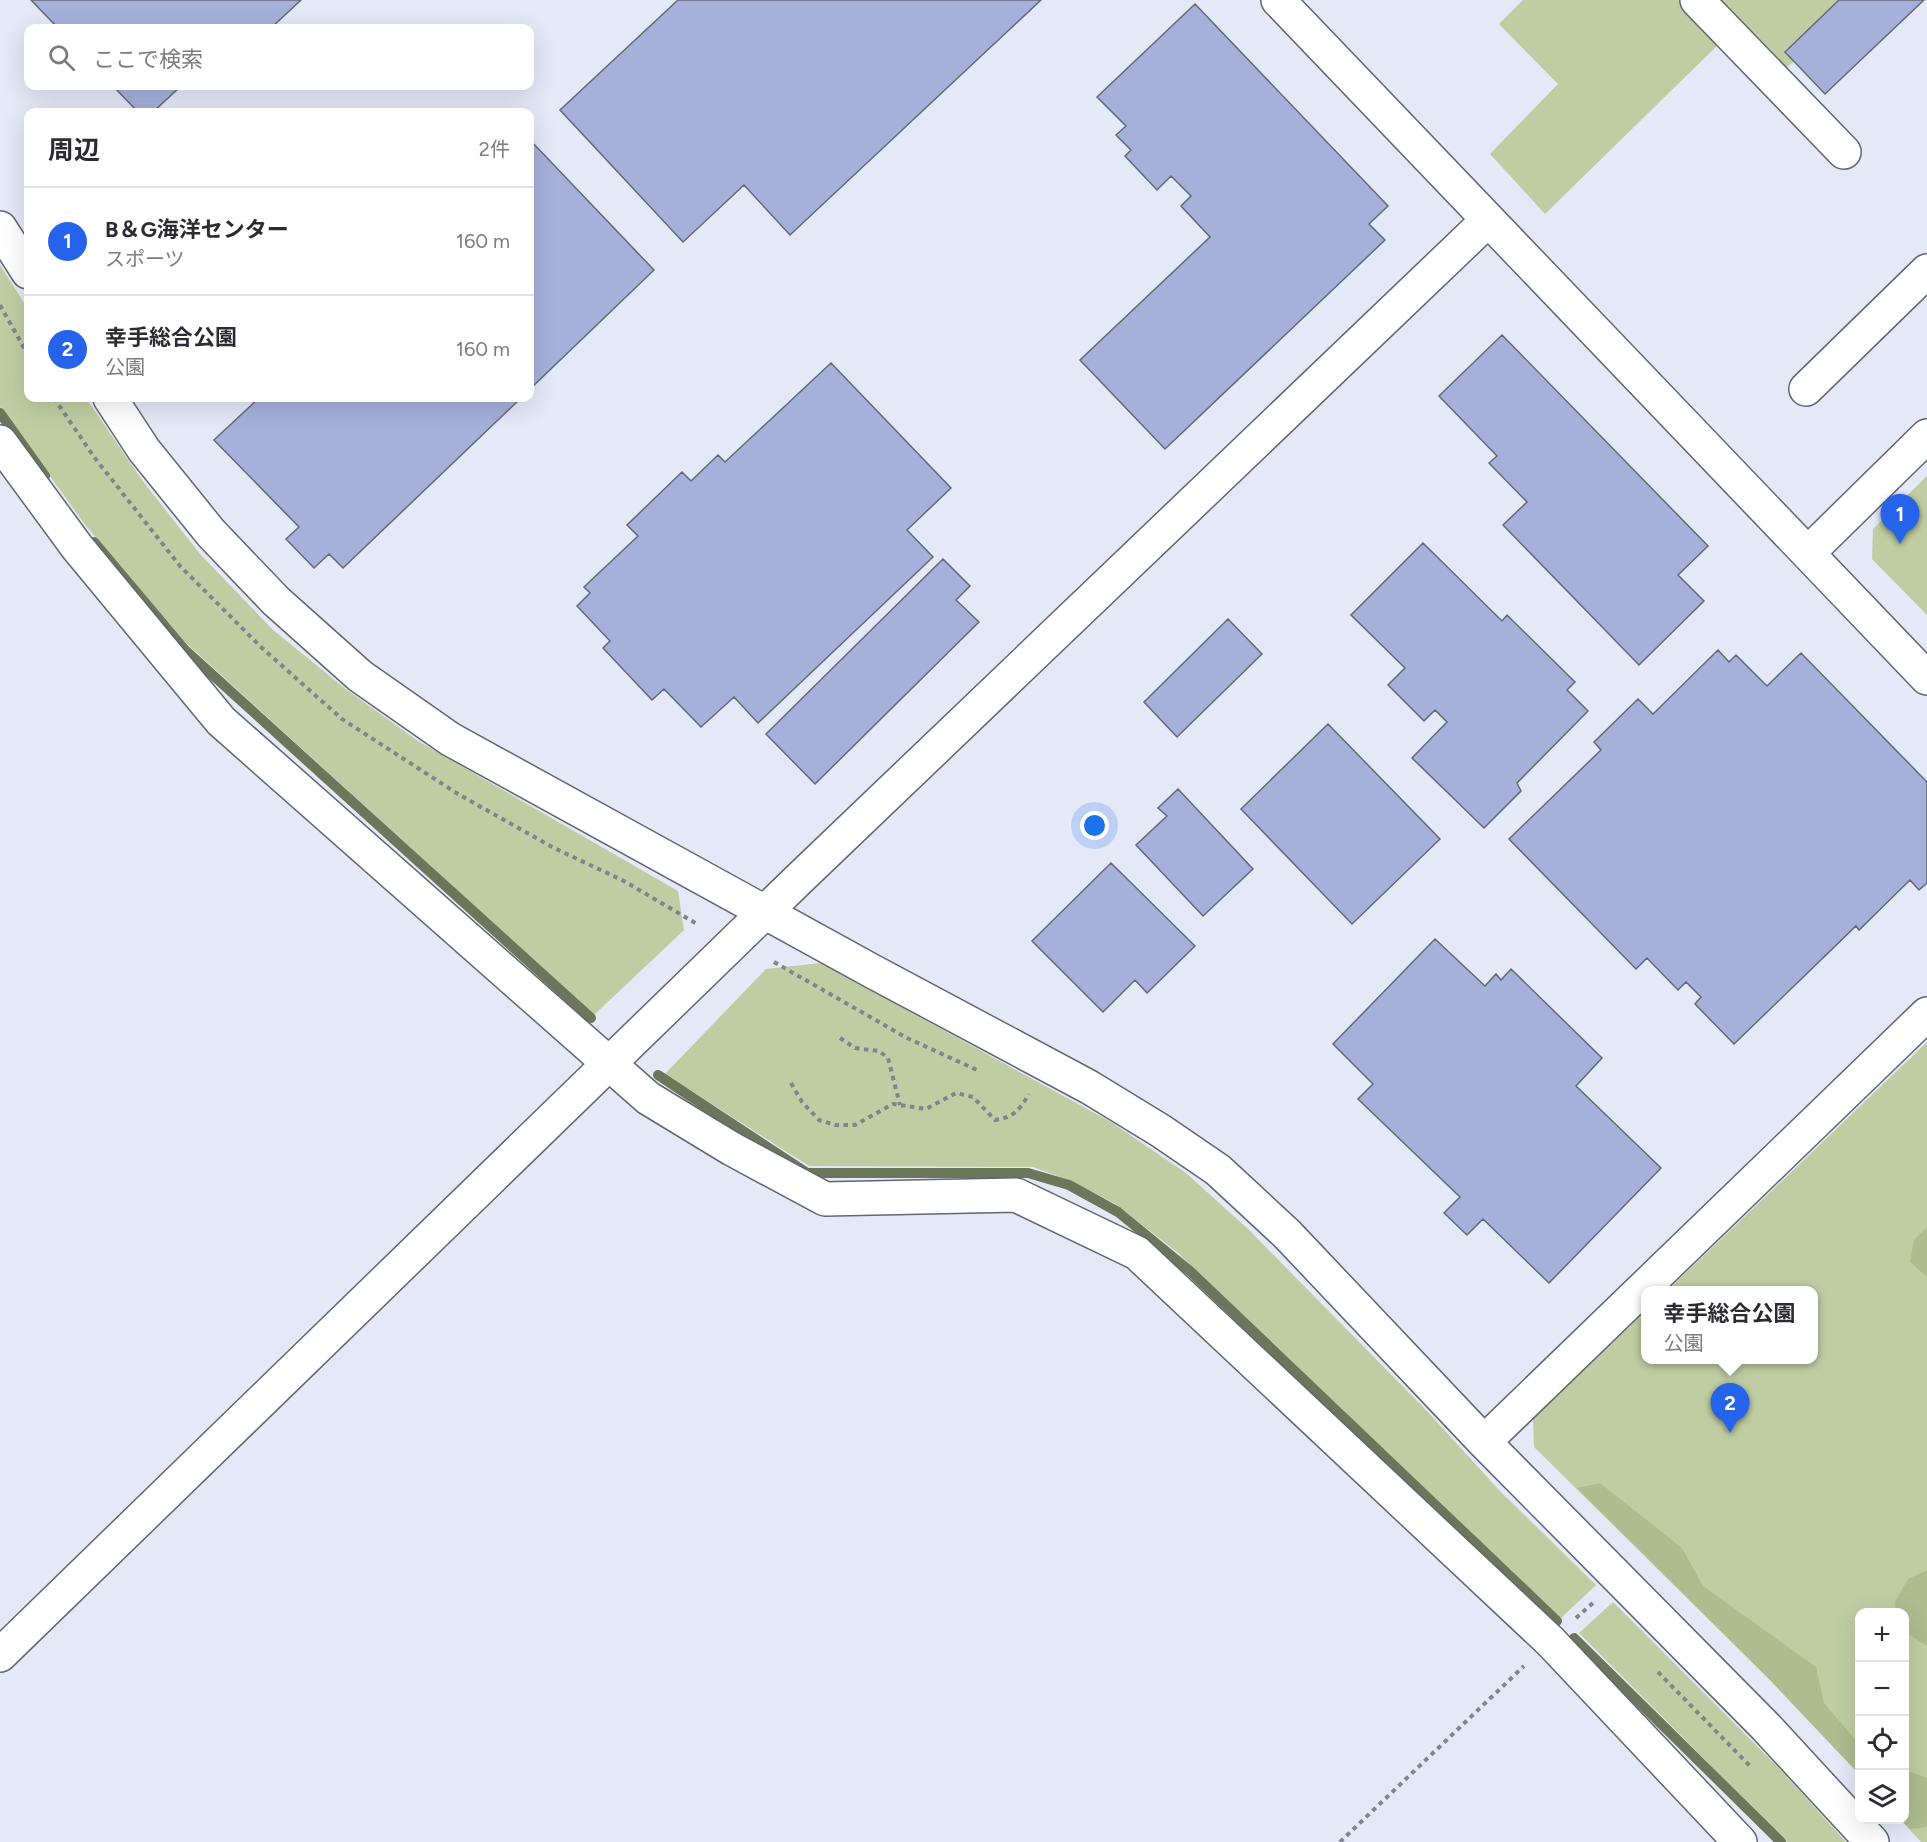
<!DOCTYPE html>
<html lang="ja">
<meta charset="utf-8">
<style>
body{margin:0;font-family:Figtree,"Noto Sans JP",sans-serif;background:#f7f7f7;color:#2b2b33}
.controls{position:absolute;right:18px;bottom:18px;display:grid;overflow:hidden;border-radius:12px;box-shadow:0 6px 24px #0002}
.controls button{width:54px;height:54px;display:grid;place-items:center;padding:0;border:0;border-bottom:2px solid #e1e1e2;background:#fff;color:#2b2b33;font:30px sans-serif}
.you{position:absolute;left:1095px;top:826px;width:21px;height:21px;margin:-15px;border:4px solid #fff;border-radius:50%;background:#1a73e8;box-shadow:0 0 0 9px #1a73e833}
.badge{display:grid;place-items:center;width:39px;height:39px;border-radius:50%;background:#2563eb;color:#fff;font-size:20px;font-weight:700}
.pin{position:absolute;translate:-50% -50px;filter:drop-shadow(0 2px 3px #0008)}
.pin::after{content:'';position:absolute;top:32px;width:21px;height:18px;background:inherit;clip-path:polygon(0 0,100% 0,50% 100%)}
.popup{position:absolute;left:1641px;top:1286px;width:177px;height:78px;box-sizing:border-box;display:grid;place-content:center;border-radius:12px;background:#fff;filter:drop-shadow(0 2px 4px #0005);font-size:20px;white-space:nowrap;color:#7c7c81}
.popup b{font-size:22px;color:#2b2b33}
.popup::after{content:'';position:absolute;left:50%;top:100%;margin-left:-12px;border:12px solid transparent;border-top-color:#fff}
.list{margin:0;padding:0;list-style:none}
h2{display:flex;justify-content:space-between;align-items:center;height:78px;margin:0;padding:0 24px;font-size:26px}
h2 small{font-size:20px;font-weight:400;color:#7c7c81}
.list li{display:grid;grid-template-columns:39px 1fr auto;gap:18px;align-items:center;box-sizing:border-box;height:108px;padding:0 24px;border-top:2px solid #e1e1e2}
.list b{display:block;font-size:22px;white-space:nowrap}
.list p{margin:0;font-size:20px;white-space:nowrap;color:#7c7c81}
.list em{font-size:20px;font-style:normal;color:#7c7c81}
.icon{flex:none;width:33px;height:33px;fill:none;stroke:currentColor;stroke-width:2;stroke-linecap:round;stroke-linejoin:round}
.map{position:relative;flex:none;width:1927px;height:1842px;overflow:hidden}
.search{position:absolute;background:#fff;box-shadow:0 6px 24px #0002;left:24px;top:24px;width:510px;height:66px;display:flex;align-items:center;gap:15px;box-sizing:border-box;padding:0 21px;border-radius:12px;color:#7c7c81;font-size:22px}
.panel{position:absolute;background:#fff;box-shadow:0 6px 24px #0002;left:24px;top:108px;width:510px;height:294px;border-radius:12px}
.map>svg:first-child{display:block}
</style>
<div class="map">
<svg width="1927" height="1842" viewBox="0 0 1927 1842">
<rect width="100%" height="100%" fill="#e4e8f7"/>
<path fill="#c0cda3" d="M1523 0H1681L1721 42 1545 214 1490 154 1558 84 1499 24Z
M1711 0H1839L1785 51 1794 61 1781 72Z
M0 265 28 309V398H86L142 480 200 554 272 629 347 690 418 741 678 891 684 930 594 1015 186 643 86 526 0 407Z
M1927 476V615L1872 559 1873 529Z
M821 963 1111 1122 1186 1173 1248 1229 1426 1410 1500 1491 1596 1585 1560 1619 1177 1252 1114 1203 1071 1181 1033 1167 809 1166 665 1074 766 969Z
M1927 1042V1842H1921L1901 1820H1904V1612H1860L1859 1774 1770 1680 1534 1447 1533 1419 1646 1311V1360H1814V1290H1668Z
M1613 1602 1780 1769 1846 1842H1787L1579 1633Z"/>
<path fill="#aebc90" d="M1927 1227V1277L1910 1262 1914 1240Z
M1600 1483 1682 1548 1703 1586 1816 1667 1824 1703 1859 1744V1774L1770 1680 1577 1488Z
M1927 1570V1646L1905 1632 1904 1612H1896L1895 1602 1908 1579Z
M1905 1770 1927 1778V1827L1910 1829 1901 1820H1904Z"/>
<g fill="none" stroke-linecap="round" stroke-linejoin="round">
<path stroke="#6c765a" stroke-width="10" d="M0 413 45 476
M94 542 185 650 591 1018
M658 1075 807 1173H1028L1069 1185 1118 1212 1190 1271 1557 1621
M1574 1638 1781 1842"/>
</g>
<path fill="#a5b1db" stroke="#656876" stroke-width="1.5" d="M31 0H301L271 28H58Z
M678 0H1041L790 235 744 185 683 242 560 110Z
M1839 0H1924L1825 94 1785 52Z
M1195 4 1388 206 1369 224 1385 240 1165 449 1080 360 1210 237 1181 206 1191 196 1171 176 1157 190 1125 156 1131 150 1116 135 1126 126 1097 97Z
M113 86H181L153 112H138Z
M530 140 654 270 530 389Z
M1502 335 1708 546 1678 575 1704 601 1639 665 1503 525 1527 502 1489 463 1497 456 1439 396Z
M831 363 951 488 907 530 933 557 758 723 734 697 701 727 664 689 652 700 603 648 610 641 577 606 590 593 584 587 638 536 627 525 682 472 691 481 718 455 725 462Z
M259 398H521L343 568 329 554 314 568 286 539 299 527 214 440Z
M1423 543 1502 621 1507 615 1575 682 1567 690 1588 711 1517 783 1521 791 1484 828 1412 758 1447 722 1435 710 1424 721 1388 685 1405 668 1351 615Z
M943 559 970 586 956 600 979 622 815 784 766 734Z
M1228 619 1262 654 1177 737 1144 702Z
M1718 650 1729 662 1736 655 1767 686 1801 653 1927 782V883L1919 890 1910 880 1859 930 1856 926 1734 1044 1695 1004 1701 997 1686 982 1678 990 1647 958 1636 969 1509 839 1601 750 1594 742 1638 699 1653 714Z
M1328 724 1440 839 1352 924 1241 809Z
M1178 789 1253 869 1203 916 1136 845 1167 816 1158 808Z
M1111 863 1195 946 1147 993 1135 980 1103 1012 1032 941Z
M1435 939 1485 986 1496 974 1501 980 1511 969 1602 1058 1576 1086 1661 1168 1549 1283 1483 1219 1467 1235 1444 1213 1460 1197 1358 1099 1373 1084 1333 1044Z"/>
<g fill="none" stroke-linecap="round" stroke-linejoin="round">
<g stroke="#626673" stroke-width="36">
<path id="minor" d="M1278 0 1927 678
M1697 0 1844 152
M0 228 28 272
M1806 389 1927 271
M110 398 144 450 211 533 276 601 360 676 450 739 870 970 1089 1087 1161 1131 1218 1170 1287 1234 1484 1442 1766 1727 1872 1842
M0 442 77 547 221 721 648 1098 732 1149 825 1199 1016 1195 1137 1253 1550 1641 1740 1842
M1808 553 1927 436
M1484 1442 1927 1014
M0 1655 799 879 1488 220"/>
</g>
<path stroke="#81858f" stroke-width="4" stroke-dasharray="4.5 4.5" stroke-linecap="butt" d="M0 305 28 355
M54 398 94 457 180 566 262 648 342 719 458 794 554 848 624 881 697 924
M774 962 907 1038 977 1070
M840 1038 855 1048 879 1051 888 1058 900 1105
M791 1083 802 1102 819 1120 835 1125H855L893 1104 926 1109 956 1093 973 1097 995 1120C1015 1117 1019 1110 1029 1094
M1576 1618 1593 1603
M1658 1672 1751 1767
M1340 1842 1524 1666"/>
<use href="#minor" stroke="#fff" stroke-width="33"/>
</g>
</svg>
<div class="controls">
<button>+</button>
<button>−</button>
<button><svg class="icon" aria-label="locate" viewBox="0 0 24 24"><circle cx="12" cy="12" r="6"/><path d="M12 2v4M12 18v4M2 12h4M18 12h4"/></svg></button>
<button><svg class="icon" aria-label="layers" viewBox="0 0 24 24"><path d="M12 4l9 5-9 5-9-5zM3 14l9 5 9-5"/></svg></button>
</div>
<div class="you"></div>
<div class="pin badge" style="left:1900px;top:544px">1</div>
<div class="pin badge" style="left:1730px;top:1433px">2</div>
<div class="popup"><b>幸手総合公園</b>公園</div>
<div class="search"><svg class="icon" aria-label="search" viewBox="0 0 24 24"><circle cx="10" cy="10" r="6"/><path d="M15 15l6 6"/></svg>ここで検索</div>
<section class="panel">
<h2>周辺<small>2件</small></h2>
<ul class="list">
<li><span class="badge">1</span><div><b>B＆G海洋センター</b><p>スポーツ</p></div><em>160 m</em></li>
<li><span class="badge">2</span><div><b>幸手総合公園</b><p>公園</p></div><em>160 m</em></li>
</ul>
</section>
</div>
